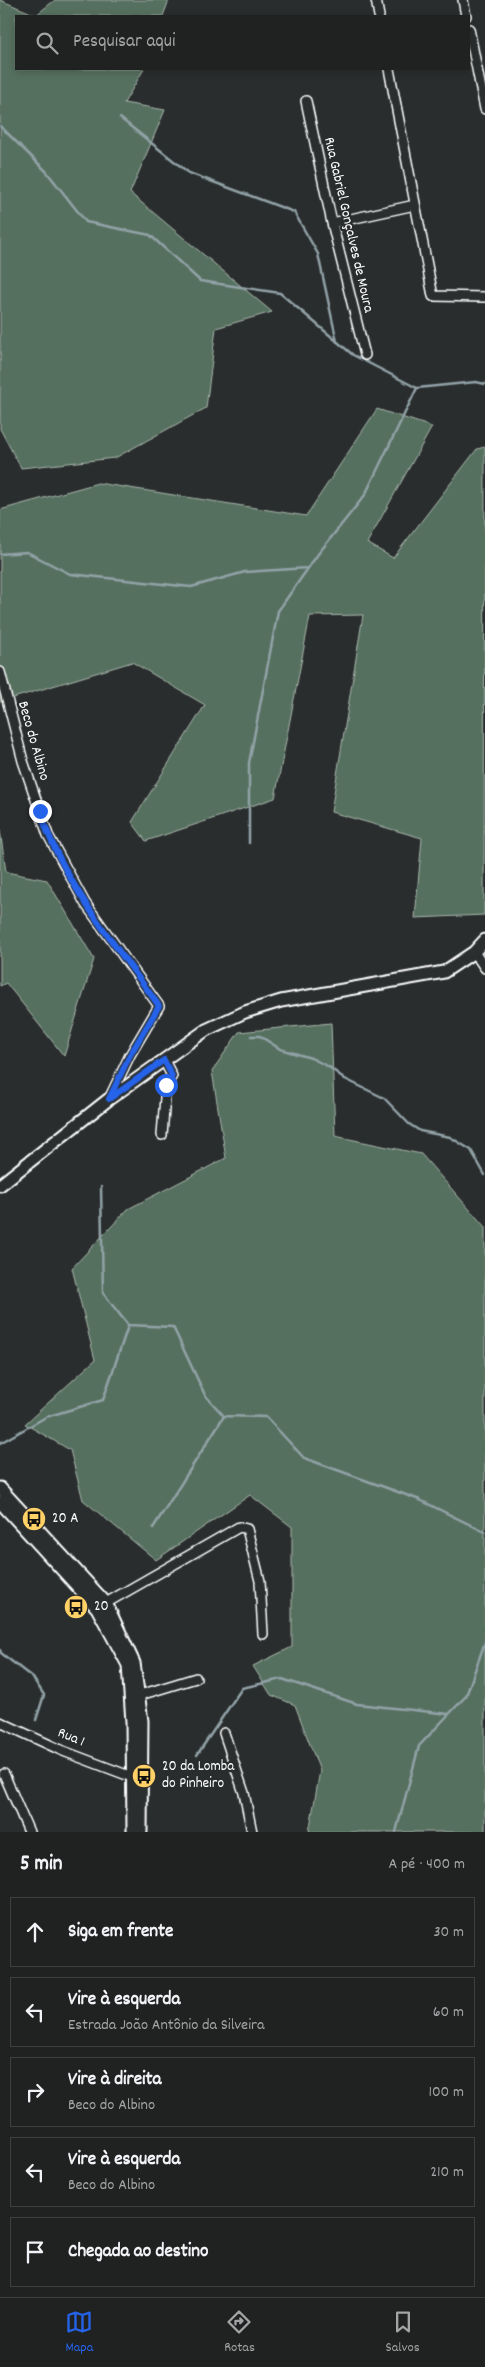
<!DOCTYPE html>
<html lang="pt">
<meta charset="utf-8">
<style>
body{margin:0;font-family:Dekko,sans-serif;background:#282a2a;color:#f1f3f6}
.stop{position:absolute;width:15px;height:15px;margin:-11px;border:4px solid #2563eb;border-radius:50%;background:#fff}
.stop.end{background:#2563eb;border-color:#fff;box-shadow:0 1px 5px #0008}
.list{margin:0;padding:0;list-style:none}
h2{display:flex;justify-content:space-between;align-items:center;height:65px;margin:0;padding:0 20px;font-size:21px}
h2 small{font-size:16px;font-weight:400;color:#a2a4a5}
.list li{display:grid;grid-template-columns:32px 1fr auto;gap:15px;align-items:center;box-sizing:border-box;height:70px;margin:0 10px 10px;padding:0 10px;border:1px solid #3d3f40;border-radius:0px}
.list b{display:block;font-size:19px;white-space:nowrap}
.list p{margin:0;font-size:16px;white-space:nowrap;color:#a2a4a5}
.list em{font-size:16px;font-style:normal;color:#a2a4a5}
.icon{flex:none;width:28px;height:28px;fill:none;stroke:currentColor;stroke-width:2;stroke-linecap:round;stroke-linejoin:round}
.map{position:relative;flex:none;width:485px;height:1832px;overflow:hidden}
.search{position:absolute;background:#202222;box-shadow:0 2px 8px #0003;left:15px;right:15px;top:15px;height:55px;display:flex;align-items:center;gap:12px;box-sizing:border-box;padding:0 18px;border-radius:0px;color:#a2a4a5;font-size:19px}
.sheet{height:465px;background:#202222}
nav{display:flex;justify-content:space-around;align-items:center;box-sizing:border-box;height:70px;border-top:1px solid #3d3f40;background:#202222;font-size:14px;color:#a2a4a5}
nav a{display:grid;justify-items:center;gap:2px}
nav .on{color:#2563eb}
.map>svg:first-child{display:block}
</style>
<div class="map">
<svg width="485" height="1832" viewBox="0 0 485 1832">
<rect width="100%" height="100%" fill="#2a2d2e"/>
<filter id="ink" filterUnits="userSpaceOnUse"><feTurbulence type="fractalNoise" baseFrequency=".02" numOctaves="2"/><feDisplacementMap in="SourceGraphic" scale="10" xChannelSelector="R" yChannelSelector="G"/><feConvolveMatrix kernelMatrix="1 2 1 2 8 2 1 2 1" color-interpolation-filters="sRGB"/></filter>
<g filter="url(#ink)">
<path fill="#56705f" stroke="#aab8af" d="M0 0 36 15 55 0H169L163 16H16V69H144L124 103 165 110 130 193 272 312 216 328 206 408 115 458 21 468 0 429Z
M377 409 432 427 367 543 393 558 477 449 485 447 484 915 415 918 422 838 331 812 363 615 310 616 275 798 146 841 132 822 205 705 132 662 0 702V510L98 483 306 516Z
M0 830 6 872 47 880 94 959 64 1056 6 983 0 986Z
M331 1023 335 1136 421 1154 485 1227V1832H309L320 1771 295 1705 271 1695 253 1666 292 1647V1527L250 1495 156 1560 83 1500 70 1450 25 1424 95 1360 72 1268 128 1209 226 1158 212 1071 239 1032Z"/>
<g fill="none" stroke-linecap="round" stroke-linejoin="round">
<path stroke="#92a3a8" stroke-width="2.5" d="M120 118 189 173 294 212 318 254 337 342
M0 126 46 171 86 222 150 235 200 281 280 293 353 355 417 388 476 382 485 384
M0 554 27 552 70 574 191 587 245 572 308 568
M249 843V763L278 611 318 554 365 495 417 388
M251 1036H260L280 1049 311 1058 329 1067 345 1079 384 1098 409 1124 420 1131 450 1137 471 1150 485 1175
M101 1187 103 1293 128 1325 173 1327 205 1395 224 1416 266 1417 304 1458 420 1500 485 1532
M0 1443 46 1417 103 1400 128 1326
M153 1528 224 1416
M0 1650 1 1653 33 1678 44 1695 36 1720
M197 1755 242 1688 282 1679 357 1704 449 1714
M396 1832 419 1746 466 1696 485 1642"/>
<g stroke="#fff" stroke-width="12">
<path id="minor" d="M376 0 379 16
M463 0 466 16
M469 29 485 109
M389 69 433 296 485 297
M306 101 332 223 365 355
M332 223 415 205
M0 672 23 761 48 835 85 903 159 1006 130 1055 109 1099
M474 952 485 968
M162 1135 166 1085 172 1076 164 1060
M106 1603 239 1527 247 1529 260 1581 263 1634
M140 1695 196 1678
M0 1722 63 1751 132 1777
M224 1733 244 1793 252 1832
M4 1774 29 1832"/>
</g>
<g stroke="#fff" stroke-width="15">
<path id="major" d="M0 1185 109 1099 206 1030 245 1012 281 1001 444 972 474 952 485 940
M0 1488 106 1603 134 1663 142 1721 141 1832
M0 1502 97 1608 128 1665 132 1722 133 1832"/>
</g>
<use href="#minor" stroke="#2a2d2e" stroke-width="9"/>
<use href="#major" stroke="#2a2d2e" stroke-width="11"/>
</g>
</g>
<g fill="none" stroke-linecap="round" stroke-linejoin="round" filter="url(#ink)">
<path stroke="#2563eb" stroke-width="6" d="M40 811C63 883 115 944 159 1006L130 1055 109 1099 164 1060 172 1076 166 1085"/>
</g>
<defs>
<g id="bus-disc" transform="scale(1.25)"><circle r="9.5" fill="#ffd166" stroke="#2a2d2e"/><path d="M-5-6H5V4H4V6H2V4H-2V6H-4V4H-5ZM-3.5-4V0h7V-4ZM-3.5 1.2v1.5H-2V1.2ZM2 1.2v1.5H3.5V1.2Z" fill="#111"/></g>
</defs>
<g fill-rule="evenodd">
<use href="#bus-disc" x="34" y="1519"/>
<use href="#bus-disc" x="76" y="1607"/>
<use href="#bus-disc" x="144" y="1776"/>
</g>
<g text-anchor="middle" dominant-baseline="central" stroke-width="4.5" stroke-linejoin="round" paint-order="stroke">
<g font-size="15" fill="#fff" stroke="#2a2d2e">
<text transform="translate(348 225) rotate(77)">Rua Gabriel Gonçalves de Moura</text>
<text transform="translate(33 741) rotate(74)">Beco do Albino</text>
<text transform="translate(71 1738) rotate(22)">Rua 1</text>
</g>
<g font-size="15" fill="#fff" stroke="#2a2d2e" text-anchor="start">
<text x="52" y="1519">20 A</text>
<text x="94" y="1607">20</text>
<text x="162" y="1767">20 da Lomba<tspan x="162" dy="17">do Pinheiro</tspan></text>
</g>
</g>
</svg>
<div class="stop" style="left:166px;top:1085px"></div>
<div class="stop end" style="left:40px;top:811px"></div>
<div class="search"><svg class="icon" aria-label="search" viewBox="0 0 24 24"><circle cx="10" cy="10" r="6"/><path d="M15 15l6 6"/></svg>Pesquisar aqui</div>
</div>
<section class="sheet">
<h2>5 min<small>A pé · 400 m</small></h2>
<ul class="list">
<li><svg class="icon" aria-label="ahead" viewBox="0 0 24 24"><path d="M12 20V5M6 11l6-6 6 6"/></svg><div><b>Siga em frente</b></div><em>30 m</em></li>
<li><svg class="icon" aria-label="left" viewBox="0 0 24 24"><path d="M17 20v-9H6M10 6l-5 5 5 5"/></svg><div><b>Vire à esquerda</b><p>Estrada João Antônio da Silveira</p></div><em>60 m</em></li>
<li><svg class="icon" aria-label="right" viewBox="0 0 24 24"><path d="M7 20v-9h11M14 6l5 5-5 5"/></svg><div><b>Vire à direita</b><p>Beco do Albino</p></div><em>100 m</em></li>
<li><svg class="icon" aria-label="left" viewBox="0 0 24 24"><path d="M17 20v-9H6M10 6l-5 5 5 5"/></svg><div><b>Vire à esquerda</b><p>Beco do Albino</p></div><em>210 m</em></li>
<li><svg class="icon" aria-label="arrive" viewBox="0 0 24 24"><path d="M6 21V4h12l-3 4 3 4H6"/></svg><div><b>Chegada ao destino</b></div></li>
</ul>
</section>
<nav>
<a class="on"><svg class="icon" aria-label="map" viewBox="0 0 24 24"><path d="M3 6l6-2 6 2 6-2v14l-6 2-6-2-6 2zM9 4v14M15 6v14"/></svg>Mapa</a>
<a><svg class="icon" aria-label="directions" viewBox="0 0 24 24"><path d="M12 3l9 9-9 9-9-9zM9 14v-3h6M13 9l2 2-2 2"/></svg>Rotas</a>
<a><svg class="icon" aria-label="saved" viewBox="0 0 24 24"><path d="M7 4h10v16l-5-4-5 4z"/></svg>Salvos</a>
</nav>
